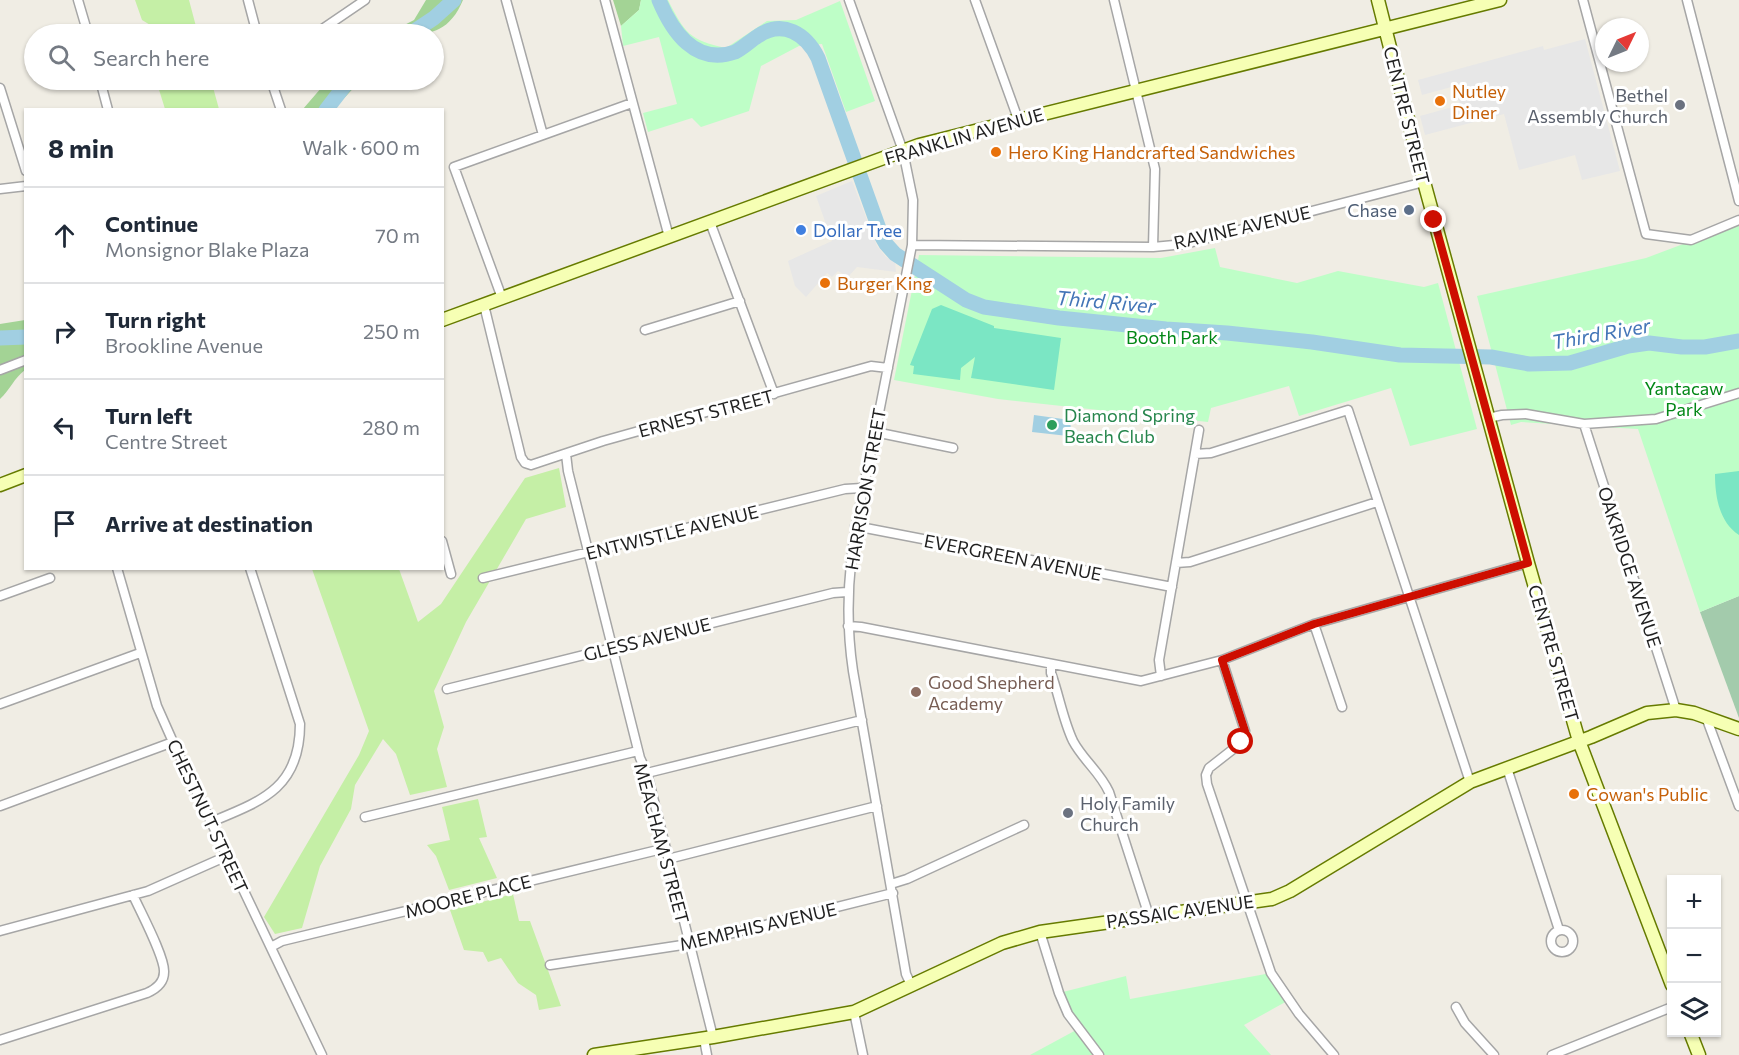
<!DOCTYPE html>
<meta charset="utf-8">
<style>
body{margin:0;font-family:Commissioner,sans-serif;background:#f2f2f3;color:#1f2937}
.controls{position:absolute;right:18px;bottom:18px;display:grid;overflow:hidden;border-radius:0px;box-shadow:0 2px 4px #0004}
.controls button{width:54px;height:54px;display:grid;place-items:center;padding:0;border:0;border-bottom:2px solid #e0e1e3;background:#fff;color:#1f2937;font:30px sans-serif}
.compass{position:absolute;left:1595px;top:18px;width:54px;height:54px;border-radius:50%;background:#fff;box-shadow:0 2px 4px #0004;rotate:47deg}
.stop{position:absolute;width:18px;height:18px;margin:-14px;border:4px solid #cd0e00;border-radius:50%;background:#fff}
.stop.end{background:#cd0e00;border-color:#fff;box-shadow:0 2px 6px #0008}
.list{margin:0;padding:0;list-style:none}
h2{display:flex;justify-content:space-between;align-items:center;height:78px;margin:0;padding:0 24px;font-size:26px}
h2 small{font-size:20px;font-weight:400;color:#747a83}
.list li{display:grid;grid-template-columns:39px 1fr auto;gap:18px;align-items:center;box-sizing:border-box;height:96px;padding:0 24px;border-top:2px solid #e0e1e3}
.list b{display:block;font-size:22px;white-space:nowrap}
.list p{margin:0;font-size:20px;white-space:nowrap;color:#747a83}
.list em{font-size:20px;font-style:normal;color:#747a83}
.icon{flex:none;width:33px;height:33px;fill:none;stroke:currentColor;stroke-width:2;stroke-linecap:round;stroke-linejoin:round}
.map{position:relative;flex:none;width:1739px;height:1055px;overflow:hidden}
.search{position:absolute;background:#fff;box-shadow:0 2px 4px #0004;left:24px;top:24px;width:420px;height:66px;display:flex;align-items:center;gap:15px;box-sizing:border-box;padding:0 21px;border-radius:33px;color:#747a83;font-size:22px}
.panel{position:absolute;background:#fff;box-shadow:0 2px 4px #0004;left:24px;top:108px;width:420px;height:462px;border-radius:0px}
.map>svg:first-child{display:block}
</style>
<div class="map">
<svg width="1739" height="1055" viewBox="0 0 1739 1055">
<rect width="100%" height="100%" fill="#f0ede4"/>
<path fill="#c5efa6" d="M135 0H189L198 34H165L142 20Z
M156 80H211L219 109H165Z
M559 468 566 507 526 519 466 622 434 691 444 727 437 749 447 787 410 795 396 754 383 739 355 785 351 809 320 866 302 928 275 934 264 917 359 755 369 731 312 569H399L418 622 441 604 525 478Z
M478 799 487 837 479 838 497 878 449 890 436 856 427 845 450 840 442 807Z
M513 894 519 921H530L561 1006 539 1010 536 995 518 983 501 958 488 962 483 952 464 950 450 910Z"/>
<path fill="#a3d395" d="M426 0H463C447 38 423 35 387 34L414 20Z
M613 0H641L639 10 621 26Z
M328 80H361L334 109H303Z
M25 320V370C14 378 10 390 0 399V324Z"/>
<path fill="#a3cbac" d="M1739 596V718L1700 612Z"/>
<path fill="#befec7" d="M641 0H668C685 33 689 40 726 48L767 21 796 20 840 1 875 101 846 112 822 44 799 46 761 66 749 111 701 127 692 118 648 132 643 113 677 104 659 37 623 46 621 26 639 10Z
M1739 223V596L1700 612 1638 429 1521 422 1511 425 1477 296 1646 258Z
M1215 248 1220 267 1297 283 1338 271 1424 287 1438 283 1477 429 1410 446 1391 388 1299 416 1289 386 1211 408 1208 422 998 399 894 380 919 255 1161 258Z
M1271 973 1289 1000 1244 1025 1271 1055H1030L1078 1029 1059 993 1126 976 1130 999Z"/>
<path fill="#7be6c4" d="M941 305 994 326V328L1061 338 1054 390 971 378 975 357 961 368 960 380 913 374 914 366 910 365 932 309Z
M1739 471V535C1719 522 1715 496 1715 474Z"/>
<path fill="#e7e7e7" d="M1585 39 1620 171 1582 180 1575 155 1519 170 1504 114 1425 135 1420 116 1460 105 1455 86 1422 95 1418 80 1543 46 1544 50Z
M852 181 877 246 886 257 895 262 896 272 857 267 848 277 838 271 832 277 827 273 806 297 795 286 788 261 832 241 816 196Z"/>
<path fill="#a1cfe2" d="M1034 415 1070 420 1071 430 1068 436 1032 432Z"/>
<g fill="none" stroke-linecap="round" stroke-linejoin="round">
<path stroke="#a1cfe2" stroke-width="15" d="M659 0C672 31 695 66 735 52 743 48 750 41 758 36 783 19 806 34 818 58L882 237 886 244 895 254 966 300 984 307 1059 318 1166 329 1227 333 1312 342 1400 355 1491 357 1529 364 1570 363 1628 346 1649 343 1682 347H1705L1739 341
M410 34 434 18 454 0
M326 110 349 80
M0 338 26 337"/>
<g stroke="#a6a6a6" stroke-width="11">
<path id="street" d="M78 0 88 34
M248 0 257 34
M506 0 543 135
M605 0 669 237
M849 0 903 151 913 200 912 245C900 307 888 370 875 433 857 518 840 583 853 671L906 974 911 985
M975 0 1018 119
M1114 0 1155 169 1153 247
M1583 0 1646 234 1691 240 1739 220
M1687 0 1739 201
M315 34 365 0
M100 80 108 110
M271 80 281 110
M0 88 26 171
M0 189 26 186
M710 222 774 394
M912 245 1153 247 1185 244 1424 182
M502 298 454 167 632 103
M484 305 521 457 525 463 531 465 603 441 871 366 888 368
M645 330 740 301
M0 370 26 360
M1488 418 1502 415 1526 414 1584 424 1656 419 1739 393
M1584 424 1676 710
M875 432 953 448
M566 454 568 471 640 758 647 773 713 1037
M1195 454 1211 453 1348 410 1470 782
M855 526 1172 587
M442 541 451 574
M1176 563 1190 562 1377 502
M117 568 157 706 173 742 322 1055
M483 578 845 489 862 488
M0 596 50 578
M1314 624 1342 707
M848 626 861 627 1141 681 1222 660 1314 624 1528 563
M1222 660 1245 731 1241 743 1209 768 1206 775 1207 784 1271 973 1299 1014 1334 1055
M1051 664V673C1059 695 1063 720 1073 741 1083 760 1100 772 1109 792L1149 916
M1161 676 1159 660 1199 430
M447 689 833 593 847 592
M0 704 140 653
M1706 717 1739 806
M1507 768 1559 930
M647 773 862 720
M0 806 173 742
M365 817 638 751
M211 822C262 801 300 788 300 724L250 568
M668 859 877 806
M891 884 907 879 1024 825
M1551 941a11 11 0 1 1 22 0a11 11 0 1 1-22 0Z
M0 931 148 891 227 856
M1040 932 1059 993 1068 1014 1099 1055
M271 947 282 941 666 848
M550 965 689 944 893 893
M1456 1007 1465 1023 1494 1055
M854 1012 863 1055
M704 1039 707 1055
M0 1040 147 993C156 989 164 983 164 972 165 957 140 911 133 895
M1552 1055 1672 1007"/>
</g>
<g stroke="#667b00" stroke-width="15">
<path id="secondary" d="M1378 0 1424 182 1528 563 1579 741 1672 985
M442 320 919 145 1500 0
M0 485 26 475
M1690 1032 1699 1055
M594 1055 713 1037 854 1012 1002 943 1040 932 1272 899 1290 891 1470 782 1591 737 1647 713 1676 710 1694 713 1739 729"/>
</g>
<use href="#street" stroke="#fff" stroke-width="8"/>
<use href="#secondary" stroke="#f6ffb4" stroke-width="12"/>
</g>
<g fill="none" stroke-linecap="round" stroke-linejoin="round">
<path stroke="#cd0e00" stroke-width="8" d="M1241 742 1245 731 1222 660 1314 624 1528 563 1434 220"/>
</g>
<g fill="#e8710a" stroke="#fff" stroke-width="2">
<circle cx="1440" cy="101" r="6"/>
<circle cx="996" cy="152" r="6"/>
<circle cx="825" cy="283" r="6"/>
<circle cx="1574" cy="794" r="6"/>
</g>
<g fill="#6b7280" stroke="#fff" stroke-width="2">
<circle cx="1680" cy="105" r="6"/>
<circle cx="1068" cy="813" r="6"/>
</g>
<circle fill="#5c6f8a" stroke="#fff" stroke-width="2" cx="1409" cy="210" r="6"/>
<circle fill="#3f7fe0" stroke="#fff" stroke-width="2" cx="801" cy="230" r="6"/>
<circle fill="#2e9e5b" stroke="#fff" stroke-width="2" cx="1052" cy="425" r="6"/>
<circle fill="#8d6e63" stroke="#fff" stroke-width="2" cx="916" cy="692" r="6"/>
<g text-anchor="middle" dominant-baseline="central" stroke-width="6" stroke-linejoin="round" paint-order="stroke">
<g font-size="18" fill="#c56008" stroke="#fff" text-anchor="start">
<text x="1452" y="91">Nutley<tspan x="1452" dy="21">Diner</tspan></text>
<text x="1008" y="152">Hero King Handcrafted Sandwiches</text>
<text x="837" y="283">Burger King</text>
<text x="1586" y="794">Cowan's Public</text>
</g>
<g font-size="18" fill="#5b616d" stroke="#fff" text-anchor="end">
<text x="1668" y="95">Bethel<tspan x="1668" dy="21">Assembly Church</tspan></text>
<text x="1080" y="803" text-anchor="start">Holy Family<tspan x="1080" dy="21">Church</tspan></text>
</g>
<g font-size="18" fill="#1f1f1f" stroke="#fff">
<text transform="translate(1407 115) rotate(76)">CENTRE STREET</text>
<text transform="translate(964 136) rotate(-16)">FRANKLIN AVENUE</text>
<text transform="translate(1242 227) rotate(-13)">RAVINE AVENUE</text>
<text transform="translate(706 413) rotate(-15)">ERNEST STREET</text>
<text transform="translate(865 489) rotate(-80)">HARRISON STREET</text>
<text transform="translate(672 532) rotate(-14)">ENTWISTLE AVENUE</text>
<text transform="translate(1013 557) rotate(11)">EVERGREEN AVENUE</text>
<text transform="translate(1630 567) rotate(72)">OAKRIDGE AVENUE</text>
<text transform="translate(647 639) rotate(-14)">GLESS AVENUE</text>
<text transform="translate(1554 653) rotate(74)">CENTRE STREET</text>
<text transform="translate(208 816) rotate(65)">CHESTNUT STREET</text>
<text transform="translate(662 843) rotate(75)">MEACHAM STREET</text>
<text transform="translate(468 896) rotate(-14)">MOORE PLACE</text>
<text transform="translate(1180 911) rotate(-8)">PASSAIC AVENUE</text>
<text transform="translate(758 926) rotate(-13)">MEMPHIS AVENUE</text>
</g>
<g font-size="18" fill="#4e5e75" stroke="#fff" text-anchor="end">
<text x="1397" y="210">Chase</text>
</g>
<g font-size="18" fill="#366cbe" stroke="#fff" text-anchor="start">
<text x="813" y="230">Dollar Tree</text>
</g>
<g font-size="18" fill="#028716" stroke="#fff">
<text x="1172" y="337">Booth Park</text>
<text x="1684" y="388">Yantacaw<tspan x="1684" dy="21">Park</tspan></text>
</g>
<g font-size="18" fill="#27864d" stroke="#fff" text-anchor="start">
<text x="1064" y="415">Diamond Spring<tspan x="1064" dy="21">Beach Club</tspan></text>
</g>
<g font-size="18" fill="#785e54" stroke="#fff" text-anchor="start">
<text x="928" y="682">Good Shepherd<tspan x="928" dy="21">Academy</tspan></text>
</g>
<g font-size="20" font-style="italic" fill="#4375b7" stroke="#fff">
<text transform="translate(1106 301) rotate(5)">Third River</text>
<text transform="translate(1601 333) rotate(-10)">Third River</text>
</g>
</g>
</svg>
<div class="controls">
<button>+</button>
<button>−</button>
<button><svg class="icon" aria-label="layers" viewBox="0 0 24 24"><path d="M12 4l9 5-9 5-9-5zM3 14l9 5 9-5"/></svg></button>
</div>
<svg class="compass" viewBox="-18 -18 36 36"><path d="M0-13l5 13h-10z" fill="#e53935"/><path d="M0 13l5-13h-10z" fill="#747a83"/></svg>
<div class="stop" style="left:1241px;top:742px"></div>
<div class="stop end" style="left:1434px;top:220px"></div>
<div class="search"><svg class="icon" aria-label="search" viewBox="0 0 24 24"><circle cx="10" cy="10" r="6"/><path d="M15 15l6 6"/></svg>Search here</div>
<section class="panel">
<h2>8 min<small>Walk · 600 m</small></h2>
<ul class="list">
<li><svg class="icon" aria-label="ahead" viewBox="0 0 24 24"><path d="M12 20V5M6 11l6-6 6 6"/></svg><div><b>Continue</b><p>Monsignor Blake Plaza</p></div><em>70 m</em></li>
<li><svg class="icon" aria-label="right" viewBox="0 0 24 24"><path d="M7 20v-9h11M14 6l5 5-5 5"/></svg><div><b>Turn right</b><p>Brookline Avenue</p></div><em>250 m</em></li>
<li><svg class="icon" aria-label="left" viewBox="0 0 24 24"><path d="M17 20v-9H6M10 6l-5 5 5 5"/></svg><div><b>Turn left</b><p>Centre Street</p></div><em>280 m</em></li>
<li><svg class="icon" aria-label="arrive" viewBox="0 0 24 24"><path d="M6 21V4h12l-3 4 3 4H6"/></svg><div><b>Arrive at destination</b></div></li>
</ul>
</section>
</div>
